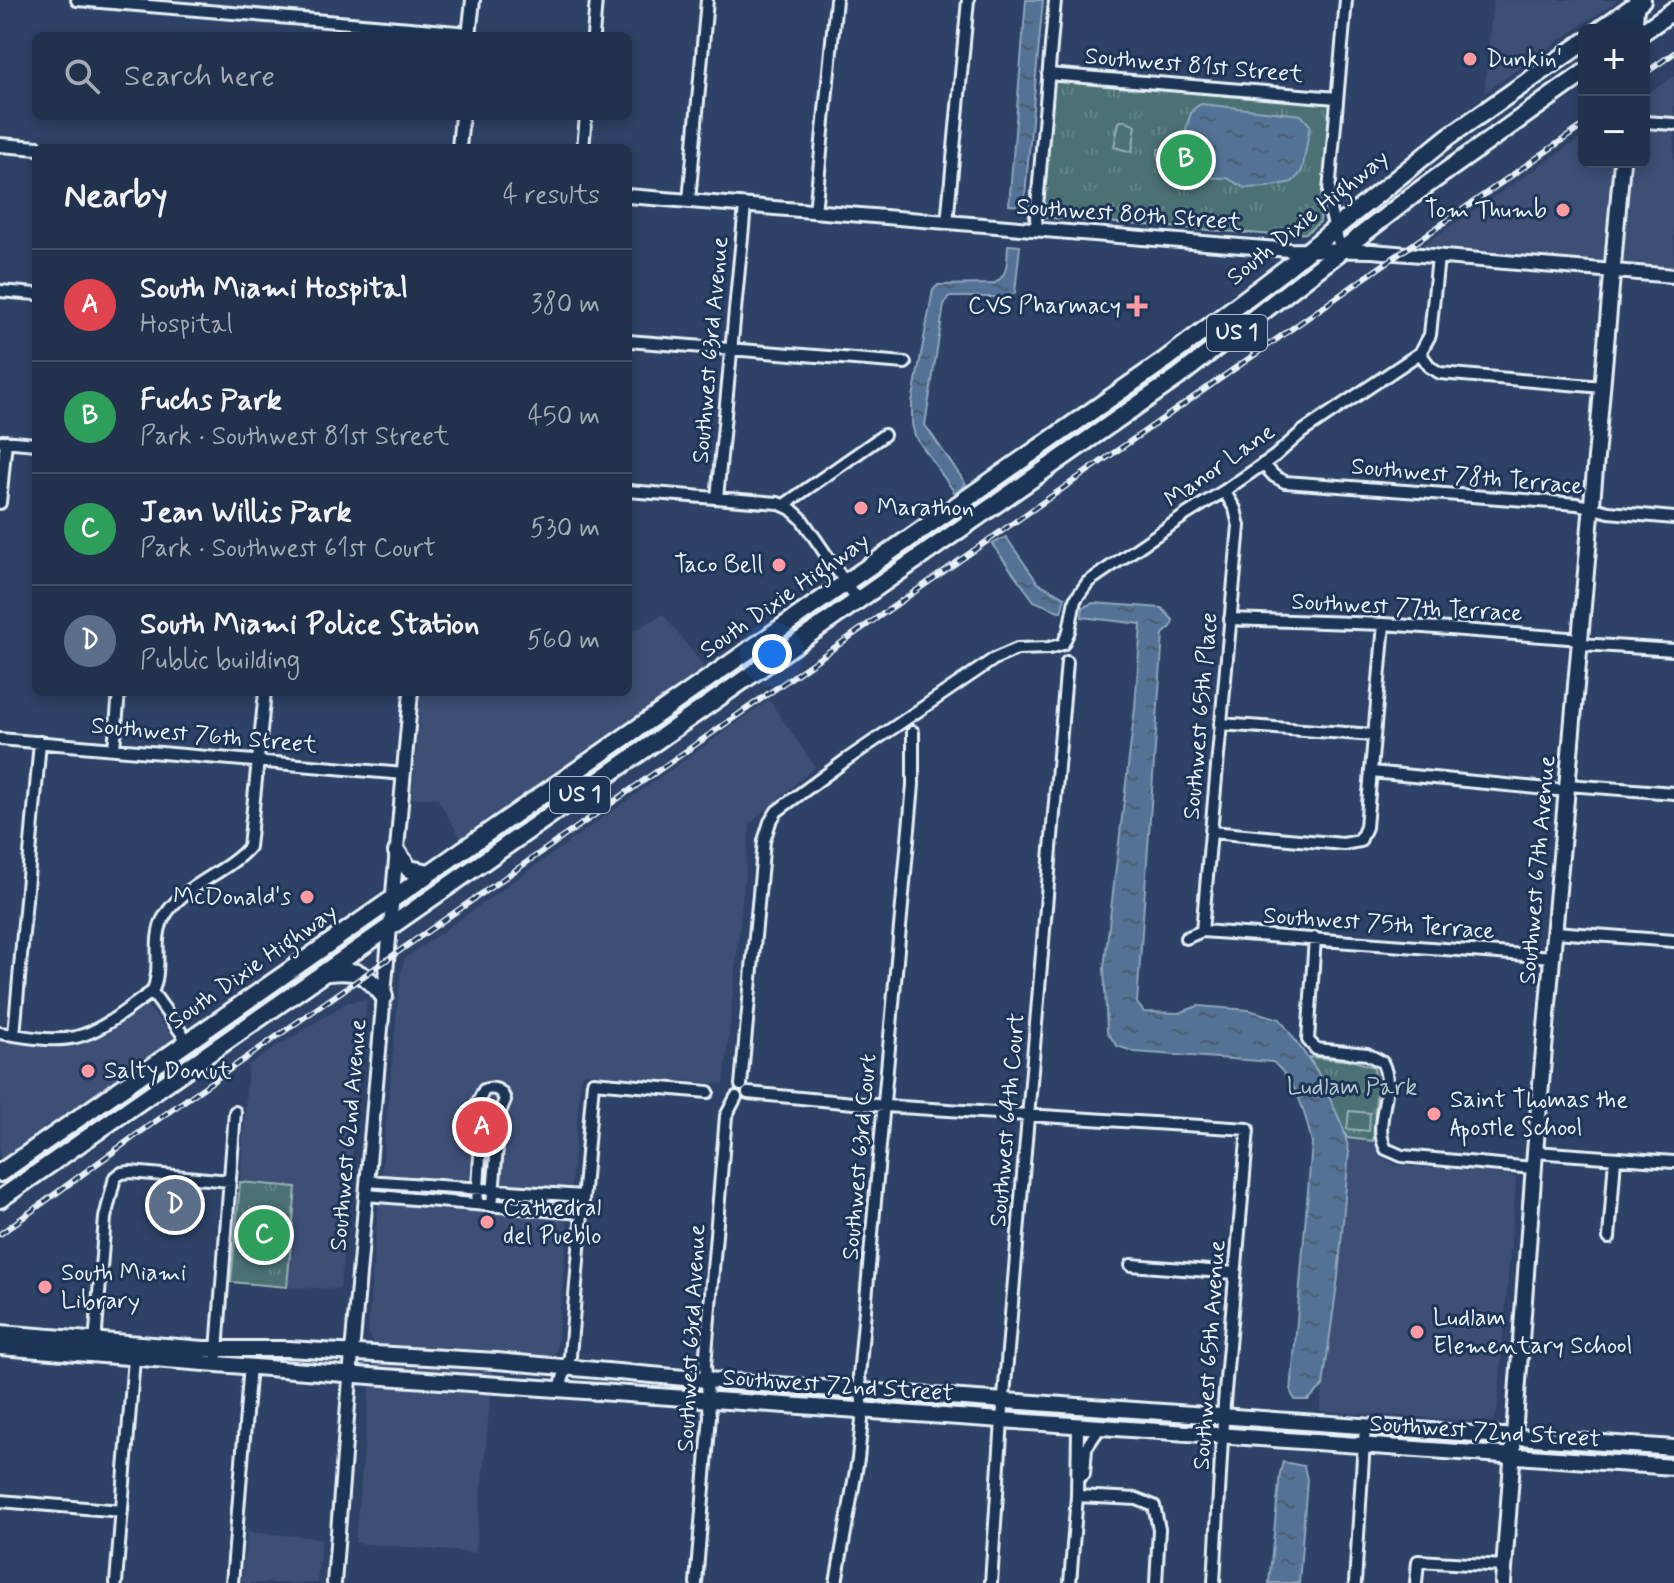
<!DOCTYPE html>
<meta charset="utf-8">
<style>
body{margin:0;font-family:Mynerve,sans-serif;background:#2a3a53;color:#f1f3f6}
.controls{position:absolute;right:24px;top:24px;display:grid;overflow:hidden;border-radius:12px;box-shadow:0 4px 12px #0003}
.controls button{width:72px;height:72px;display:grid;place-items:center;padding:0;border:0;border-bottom:2px solid #3f4d64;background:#22324c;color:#f1f3f6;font:40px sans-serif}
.you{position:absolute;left:772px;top:654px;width:28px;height:28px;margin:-20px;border:6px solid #fff;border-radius:50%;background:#1a73e8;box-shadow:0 0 0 12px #1a73e833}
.badge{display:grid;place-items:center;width:52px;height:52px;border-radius:50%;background:#d6ab8b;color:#fff;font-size:26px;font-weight:700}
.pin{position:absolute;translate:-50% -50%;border:4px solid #fff;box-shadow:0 2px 8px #0006}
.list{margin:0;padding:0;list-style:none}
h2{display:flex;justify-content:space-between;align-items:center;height:104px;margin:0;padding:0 32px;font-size:34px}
h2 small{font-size:26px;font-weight:400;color:#a2aab5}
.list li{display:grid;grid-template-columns:52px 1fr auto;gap:24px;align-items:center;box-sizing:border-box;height:112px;padding:0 32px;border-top:2px solid #3f4d64}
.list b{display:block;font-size:30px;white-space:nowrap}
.list p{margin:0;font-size:26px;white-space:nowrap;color:#a2aab5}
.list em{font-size:26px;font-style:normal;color:#a2aab5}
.icon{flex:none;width:44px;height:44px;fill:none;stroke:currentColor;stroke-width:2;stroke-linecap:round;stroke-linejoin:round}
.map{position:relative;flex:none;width:1674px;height:1583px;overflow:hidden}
.search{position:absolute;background:#22324c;box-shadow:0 4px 12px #0003;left:32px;top:32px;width:600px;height:88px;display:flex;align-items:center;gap:20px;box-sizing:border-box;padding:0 28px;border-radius:12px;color:#a2aab5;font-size:30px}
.panel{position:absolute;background:#22324c;box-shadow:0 4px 12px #0003;left:32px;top:144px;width:600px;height:552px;border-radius:12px}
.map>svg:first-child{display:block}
</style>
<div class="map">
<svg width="1674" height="1583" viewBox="0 0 1674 1583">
<defs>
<pattern id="park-tufts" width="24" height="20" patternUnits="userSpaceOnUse" patternTransform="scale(2)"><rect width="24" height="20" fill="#4c7174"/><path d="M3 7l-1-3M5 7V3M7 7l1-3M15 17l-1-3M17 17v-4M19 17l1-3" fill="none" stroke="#668689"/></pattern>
<pattern id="water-ripples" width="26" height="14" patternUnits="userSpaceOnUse" patternTransform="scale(2)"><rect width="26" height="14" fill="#527295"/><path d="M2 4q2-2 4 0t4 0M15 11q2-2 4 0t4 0" fill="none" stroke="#4c5d70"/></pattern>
</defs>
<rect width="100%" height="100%" fill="#2d4266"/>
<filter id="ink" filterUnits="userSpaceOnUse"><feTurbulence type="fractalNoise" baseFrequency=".0125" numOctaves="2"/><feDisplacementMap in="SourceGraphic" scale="16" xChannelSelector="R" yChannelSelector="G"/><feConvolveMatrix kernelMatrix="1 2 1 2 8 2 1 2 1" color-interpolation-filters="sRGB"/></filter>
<g filter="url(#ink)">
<path fill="#3c4f74" d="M1493 0H1618L1484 93Z
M1674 76V268L1418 248 1584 136V162H1644V96Z
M663 614 707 671 461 838 437 798H412L421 692H628V634Z
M769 700 815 767 750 824 724 1084 587 1073 581 1075 557 1346 555 1353 549 1357 495 1353 475 1553 355 1543 374 1344 368 1332 372 1274 400 979 404 959Z
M367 999 340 1289 287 1287 296 1187 240 1182 248 1065 348 1002Z
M144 1002 177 1041 0 1166V1039L66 1043Z
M1347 1138 1373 1141 1382 1157 1396 1165 1509 1173 1516 1179 1497 1413 1492 1422 1320 1411 1338 1277 1349 1152Z
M247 1532 321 1538 317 1583H241Z"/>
<path fill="url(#park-tufts)" stroke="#9ab1b6" stroke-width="2" d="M1054 80 1332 103 1320 222 1306 233 1275 235 1040 217Z
M1308 1057 1354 1061 1374 1067 1377 1084 1373 1141 1347 1138 1317 1071Z
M240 1182 296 1187 287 1287 231 1282Z"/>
<path fill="#4c7174" stroke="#9ab1b6" stroke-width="2" d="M1124 120 1136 125 1132 152 1114 147 1119 122Z
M1349 1111 1370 1113 1369 1131 1347 1129Z"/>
<path fill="url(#water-ripples)" stroke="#8ea5bd" stroke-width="2" d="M1026 0H1043L1024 206 1009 205Z
M1201 104 1301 115 1310 125 1303 166 1301 173 1292 182 1267 187 1245 188 1227 178 1199 177 1201 167 1198 161 1163 164 1158 160V149C1163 148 1168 149 1172 147 1193 138 1182 112 1201 104Z
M1008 245 1020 246 1015 293 1008 297H948L944 305 925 425 966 484 955 493 915 436 912 424V403L933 290 938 285 993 284C1009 276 1007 261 1008 245Z
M1006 537 1038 583 1065 597 1061 612 1034 601 992 544Z
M1093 603 1162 608 1173 620 1171 627 1163 634 1137 1003 1144 1012 1179 1013 1198 1006 1249 1010 1280 1019 1317 1071 1343 1127 1349 1152 1338 1277 1323 1386 1308 1400H1295L1291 1392 1312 1143C1305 1112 1298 1084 1273 1062L1135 1052 1117 1046 1107 1032 1104 968 1135 708 1141 624 1082 617 1083 607Z
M1283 1462 1304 1466 1307 1480 1299 1583H1269L1280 1473Z"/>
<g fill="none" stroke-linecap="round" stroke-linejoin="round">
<defs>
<path id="minor" d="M77 0 469 33
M593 36 596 0
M1048 74 1337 98
M1644 122 1674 124
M583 148 586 116
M689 201 707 0
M815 212 836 0
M947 223 968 0
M1037 230 1036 217 1055 0
M1341 251 1328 203 1346 0
M0 291 36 294
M628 341 905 363
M1420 353 1430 367 1440 373 1603 387
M2 441 36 444
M1263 464 1274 476 1285 482 1577 504 1609 512 1674 518
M628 491 778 503 791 509 801 518 858 601
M717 498 745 206
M0 503 6 441
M784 505 884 435
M1230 619 1384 624 1582 639
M1581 644 1674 650
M1220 724 1374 735
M0 739 404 774
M114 748 119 692
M1371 772 1568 791
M1568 785 1674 793
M1211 832 1343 844 1360 841 1366 827 1384 624
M1202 931 1239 526 1235 509 1224 491
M1555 932 1674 941
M1186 938 1202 931 1553 957
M1315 938 1308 1040 1316 1049 1367 1054 1382 1062C1397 1090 1371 1122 1386 1149L1402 1156 1533 1168
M0 1033C24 1036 52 1043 76 1037 103 1031 129 1007 152 992
M14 1035 40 742
M188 1042 152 992C163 970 152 942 163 919 181 885 225 875 249 847L265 692
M741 1085 764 841 770 822 777 811 846 760 994 659 1017 649 1049 648 1063 644 1069 631 1075 600 1088 582 1187 514 1224 491 1275 456 1302 432 1420 353 1430 335 1438 257
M748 1093 885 1106 1248 1129 1224 1403 1214 1583
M1535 1152 1674 1162
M367 1181 583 1196
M366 1195 581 1213
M477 1204 481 1140 478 1102 484 1090C494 1086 502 1090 505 1100L500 1112 492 1206
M1609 1238 1615 1158
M1131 1265 1235 1273
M95 1344 105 1218 115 1177 122 1173 130 1172 230 1181
M216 1364 235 1112
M560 1388 570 1356 593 1082 708 1092
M1078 1478 1084 1474 1086 1448 1100 1427
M1077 1496 1078 1426
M0 1501 122 1511
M116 1583 134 1358
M232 1583 250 1365
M696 1583 710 1416 705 1365 726 1116 736 1097
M836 1583 858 1459 863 1410 859 1376 913 785V732
M991 1583 1002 1420 1067 662
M1070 1583 1077 1496 1137 1499 1154 1506 1159 1529 1156 1583
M1355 1583 1365 1426
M1416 1583 1418 1561 1504 1566"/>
<path id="tertiary" d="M469 36 473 0
M0 145 38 148
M459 148 462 116
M628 196 1290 250 1372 251 1674 276
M334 1583 352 1353 411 692"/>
<path id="secondary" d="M1634 30 1637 0
M0 1333 204 1349H288L497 1361 707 1380 1674 1448
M0 1347 370 1376 1674 1467
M1503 1583 1535 1152 1622 162"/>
<path id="trunk" d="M1600 30 1642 0
M1644 31 1674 10
M397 852 409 869 430 873
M328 972C358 969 365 973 384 996
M0 1173 1165 360 1284 270 1448 137 1584 42
M0 1199 1178 377 1417 192 1584 73"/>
</defs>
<use href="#minor" stroke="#e8f1f8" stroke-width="16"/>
<use href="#tertiary" stroke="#e8f1f8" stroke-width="18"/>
<use href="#secondary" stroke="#e8f1f8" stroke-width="20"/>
<use href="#trunk" stroke="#e8f1f8" stroke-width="22"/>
<use href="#minor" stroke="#1d3557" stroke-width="10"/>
<use href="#tertiary" stroke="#1d3557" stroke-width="12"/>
<use href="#secondary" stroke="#1d3557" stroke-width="14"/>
<use href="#trunk" stroke="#1d3557" stroke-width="16"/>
<defs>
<path id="rail" d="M1644 74 1674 53
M0 1234 157 1120 1584 125"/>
</defs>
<use href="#rail" stroke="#e8f1f8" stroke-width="6"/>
<use href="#rail" stroke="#1d3557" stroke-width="3" stroke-dasharray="9" stroke-linecap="butt"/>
</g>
</g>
<g fill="#ff9aa2" stroke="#1d3557" stroke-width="3">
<circle cx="1470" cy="59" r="8"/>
<circle cx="1563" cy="210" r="8"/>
<path d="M1133 294h8v8h8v8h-8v8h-8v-8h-8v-8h8z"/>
<circle cx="861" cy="508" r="8"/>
<circle cx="779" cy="565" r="8"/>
<circle cx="307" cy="897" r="8"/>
<circle cx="88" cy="1071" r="8"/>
<circle cx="1434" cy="1114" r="8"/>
<circle cx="487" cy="1222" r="8"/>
<circle cx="45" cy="1287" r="8"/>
<circle cx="1417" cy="1332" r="8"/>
</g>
<g text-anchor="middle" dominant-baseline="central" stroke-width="6" stroke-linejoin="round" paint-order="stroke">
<g fill="#1d3557" stroke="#abb9c8" stroke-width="2">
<rect x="1207" y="315" width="60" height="36" rx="6"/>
<rect x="550" y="777" width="60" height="36" rx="6"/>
</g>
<g font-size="22" font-weight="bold" fill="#e8f1f8">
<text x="1237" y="333">US 1</text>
<text x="580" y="795">US 1</text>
</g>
<g font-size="24" fill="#e8f1f8" stroke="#1d3557" text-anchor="start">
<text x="1486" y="59">Dunkin'</text>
<text x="1547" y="210" text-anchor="end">Tom Thumb</text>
<text x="1121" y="306" text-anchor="end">CVS Pharmacy</text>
<text x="877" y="508">Marathon</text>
<text x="763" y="565" text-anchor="end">Taco Bell</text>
<text x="291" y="897" text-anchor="end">McDonald's</text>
<text x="104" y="1071">Salty Donut</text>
<text x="1450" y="1100">Saint Thomas the<tspan x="1450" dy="28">Apostle School</tspan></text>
<text x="503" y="1208">Cathedral<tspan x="503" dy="28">del Pueblo</tspan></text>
<text x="61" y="1273">South Miami<tspan x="61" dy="28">Library</tspan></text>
<text x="1433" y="1318">Ludlam<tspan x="1433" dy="28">Elementary School</tspan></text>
</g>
<g font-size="24" fill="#e8f1f8" stroke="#1d3557">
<text transform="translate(1194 66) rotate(5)">Southwest 81st Street</text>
<text transform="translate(1129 215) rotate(4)">Southwest 80th Street</text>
<text transform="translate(1308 218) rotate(-39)">South Dixie Highway</text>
<text transform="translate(711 350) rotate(-85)">Southwest 63rd Avenue</text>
<text transform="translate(1220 466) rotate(-35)">Manor Lane</text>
<text transform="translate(1467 477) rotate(5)">Southwest 78th Terrace</text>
<text transform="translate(785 596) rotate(-35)">South Dixie Highway</text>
<text transform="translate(1407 608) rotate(3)">Southwest 77th Terrace</text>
<text transform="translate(1201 716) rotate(-85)">Southwest 65th Place</text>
<text transform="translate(204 736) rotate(5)">Southwest 76th Street</text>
<text transform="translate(1538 870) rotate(-85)">Southwest 67th Avenue</text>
<text transform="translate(1379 924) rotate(4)">Southwest 75th Terrace</text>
<text transform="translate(253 967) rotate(-35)">South Dixie Highway</text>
<text transform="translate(1008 1120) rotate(-85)">Southwest 64th Court</text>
<text transform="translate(349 1135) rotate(-85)">Southwest 62nd Avenue</text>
<text transform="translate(860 1157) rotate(-85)">Southwest 63rd Court</text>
<text transform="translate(692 1338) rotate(-87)">Southwest 63rd Avenue</text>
<text transform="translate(1210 1355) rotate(-86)">Southwest 65th Avenue</text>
<text transform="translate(838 1386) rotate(4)">Southwest 72nd Street</text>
<text transform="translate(1485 1432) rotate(4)">Southwest 72nd Street</text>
</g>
<g font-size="24" fill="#b1c4ca" stroke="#1d3557">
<text x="1352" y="1087">Ludlam Park</text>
</g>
</g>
</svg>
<div class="controls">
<button>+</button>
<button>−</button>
</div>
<div class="you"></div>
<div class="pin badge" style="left:482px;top:1127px;background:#e0444e">A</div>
<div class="pin badge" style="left:1186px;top:160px;background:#2e9e5b">B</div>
<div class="pin badge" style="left:264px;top:1235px;background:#2e9e5b">C</div>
<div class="pin badge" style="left:175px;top:1205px;background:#5c6f8a">D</div>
<div class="search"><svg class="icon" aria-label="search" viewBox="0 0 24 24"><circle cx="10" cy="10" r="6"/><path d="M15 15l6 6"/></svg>Search here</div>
<section class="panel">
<h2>Nearby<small>4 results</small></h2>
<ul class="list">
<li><span class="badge" style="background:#e0444e">A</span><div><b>South Miami Hospital</b><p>Hospital</p></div><em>380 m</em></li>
<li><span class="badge" style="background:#2e9e5b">B</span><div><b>Fuchs Park</b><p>Park · Southwest 81st Street</p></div><em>450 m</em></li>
<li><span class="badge" style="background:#2e9e5b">C</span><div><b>Jean Willis Park</b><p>Park · Southwest 61st Court</p></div><em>530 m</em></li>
<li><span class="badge" style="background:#5c6f8a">D</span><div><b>South Miami Police Station</b><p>Public building</p></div><em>560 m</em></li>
</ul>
</section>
</div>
